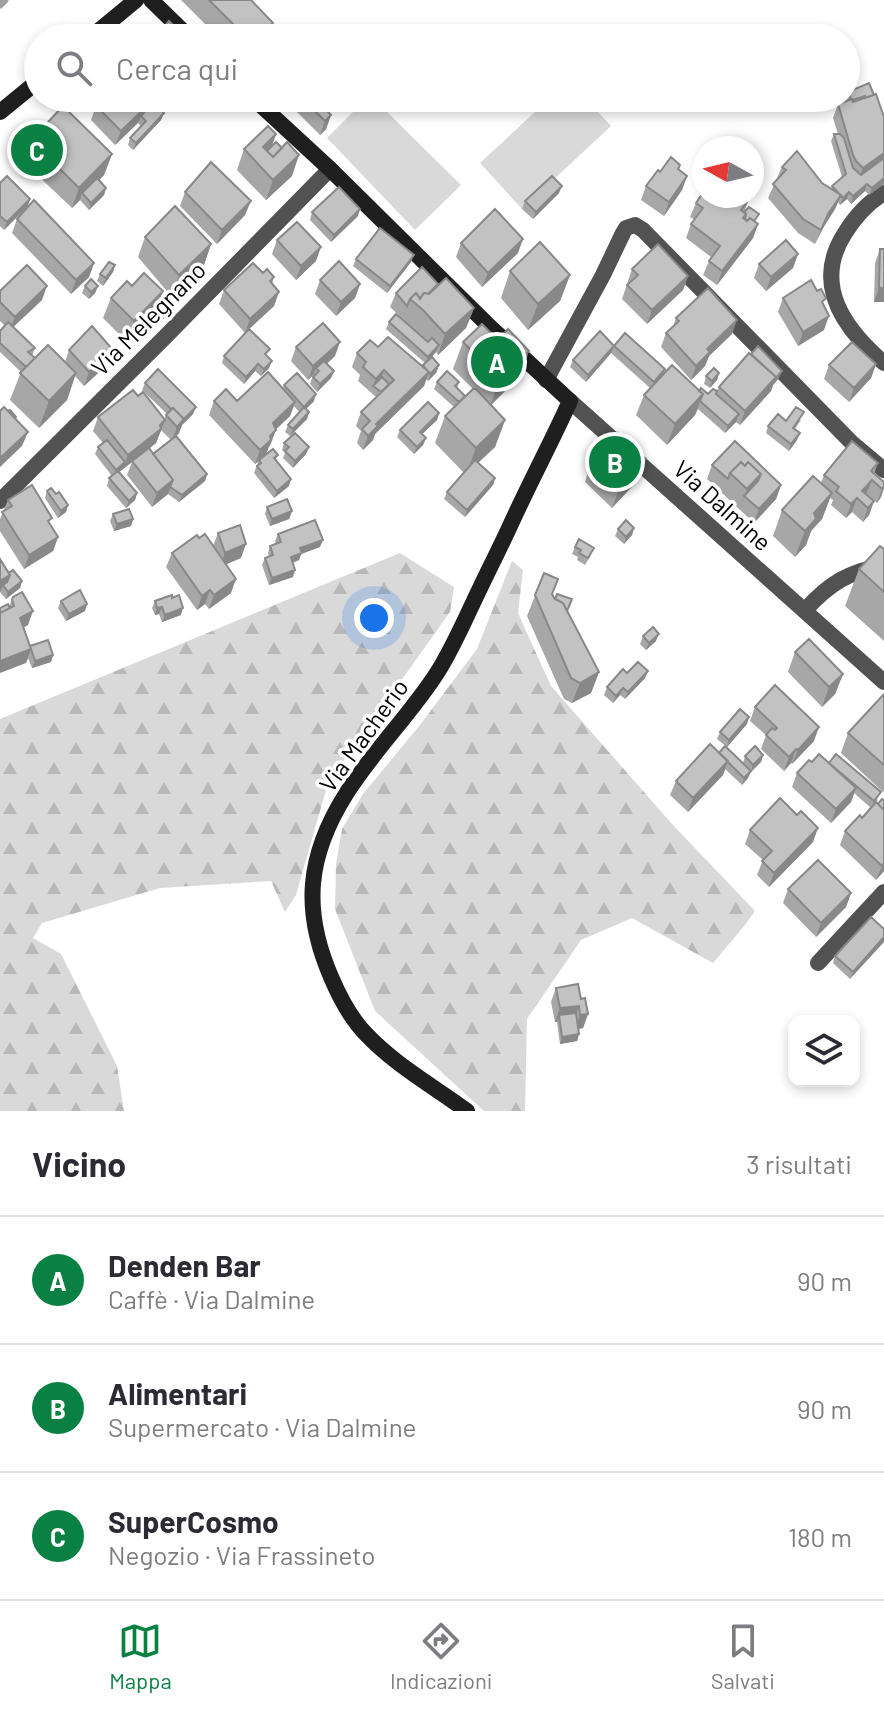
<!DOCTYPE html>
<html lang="it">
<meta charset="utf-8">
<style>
body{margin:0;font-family:Barlow,sans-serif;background:#f2f2f3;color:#2b2b33}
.controls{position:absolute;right:24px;bottom:24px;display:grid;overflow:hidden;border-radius:16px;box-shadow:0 4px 12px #0003}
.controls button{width:72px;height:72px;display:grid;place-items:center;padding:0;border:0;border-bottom:2px solid #e1e1e2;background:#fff;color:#2b2b33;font:40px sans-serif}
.compass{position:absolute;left:692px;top:136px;width:72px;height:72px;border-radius:50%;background:#fff;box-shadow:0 4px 12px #0003;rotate:278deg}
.you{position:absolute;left:374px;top:618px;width:28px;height:28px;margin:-20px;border:6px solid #fff;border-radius:50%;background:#1a73e8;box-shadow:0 0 0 12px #1a73e833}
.badge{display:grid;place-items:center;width:52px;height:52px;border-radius:50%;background:#0b8043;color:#fff;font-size:26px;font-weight:700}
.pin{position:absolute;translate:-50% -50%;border:4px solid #fff;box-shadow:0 2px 8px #0006}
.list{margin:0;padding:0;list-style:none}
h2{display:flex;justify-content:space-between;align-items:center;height:104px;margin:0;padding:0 32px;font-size:34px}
h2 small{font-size:26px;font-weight:400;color:#7c7c81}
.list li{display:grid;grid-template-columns:52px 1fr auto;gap:24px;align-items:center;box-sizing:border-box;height:128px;padding:0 32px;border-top:2px solid #e1e1e2}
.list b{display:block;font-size:30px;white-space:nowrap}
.list p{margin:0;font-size:26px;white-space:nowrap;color:#7c7c81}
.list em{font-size:26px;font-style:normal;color:#7c7c81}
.icon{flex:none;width:44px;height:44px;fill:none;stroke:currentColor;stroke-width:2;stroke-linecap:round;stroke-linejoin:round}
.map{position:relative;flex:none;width:884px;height:1111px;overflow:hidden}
.search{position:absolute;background:#fff;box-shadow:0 4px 12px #0003;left:24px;right:24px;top:24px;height:88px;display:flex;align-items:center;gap:20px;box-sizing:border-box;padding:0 28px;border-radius:44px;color:#7c7c81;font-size:30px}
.sheet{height:488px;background:#fff}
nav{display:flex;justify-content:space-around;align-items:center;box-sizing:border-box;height:112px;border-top:2px solid #e1e1e2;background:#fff;font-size:22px;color:#7c7c81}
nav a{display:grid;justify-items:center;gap:4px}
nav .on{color:#0b8043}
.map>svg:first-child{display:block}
</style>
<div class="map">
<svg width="884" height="1111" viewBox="0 0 884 1111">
<defs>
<pattern id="forest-firs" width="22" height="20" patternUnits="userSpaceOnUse" patternTransform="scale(2)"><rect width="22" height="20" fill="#d9d9d9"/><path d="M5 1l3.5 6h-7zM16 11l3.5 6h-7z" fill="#b8b8b8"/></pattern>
</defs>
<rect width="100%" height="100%" fill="#fff"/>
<path fill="url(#forest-firs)" d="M400 553 454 587 450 612 328 783 296 895 285 912 271 881 160 888 42 923 33 938 61 954 117 1066 124 1111H0V719Z
M512 561 523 570 518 613 551 686 672 824 755 911 745 925 713 963 632 918 581 940 527 1019 525 1111H484L375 1011 335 909 336 864 342 829 363 794 420 725 477 649Z"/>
<path fill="#d9d9d9" d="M367 98H373L461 185 415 230 327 138Z
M550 98H585L611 126 522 209 480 163Z"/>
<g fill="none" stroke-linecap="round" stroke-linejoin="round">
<path stroke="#a0a0a0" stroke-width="7" d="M0 5 5 0"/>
<path stroke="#525252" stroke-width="16" d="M884 193C867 203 855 217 845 233 812 284 844 329 884 363
M546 380 603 275 623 233 626 228 635 225 643 230 853 444 884 470
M570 401 884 682
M0 501 164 338 330 169
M805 610C830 583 848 572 884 565
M818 963 884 892"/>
<path stroke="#1f1f1f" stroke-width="16" d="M151 0 190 38
M90 38 136 0
M253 98 330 169 487 324 570 401C551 443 529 484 510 526 498 552 485 577 473 603 462 626 451 651 437 673 410 715 373 751 346 794 307 856 302 910 331 977 340 998 350 1018 366 1034 394 1064 433 1086 467 1111
M0 112 38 81"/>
</g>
<path fill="#a7a7a7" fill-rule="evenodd" d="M181 0H251L273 23 268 38H219Z
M162 29 186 38H162L160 36Z
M869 83 884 184 869 195 865 191 851 204 847 199 840 205 838 202 835 209 823 228 815 244 798 233 768 198 782 167 822 183 831 189 832 186 842 177 831 141 834 134H838L833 118 838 104 846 101 845 99 848 92Z
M104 98H164L156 105 164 113 161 120 133 150 128 145 130 138 141 126 138 123 115 145 91 120 96 106Z
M289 98H315L331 115 326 129 320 135 287 102Z
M276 134 271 147 292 176 266 200 237 170 244 149Z
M34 137 112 154 104 175 99 180 106 188 104 195 89 210 80 200 72 208 32 170 34 165 26 157Z
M680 165 679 170 687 176 682 190 664 216 641 200 646 186Z
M0 183 28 206 4 230 0 226Z
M704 183V196L749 199 744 212 758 224 753 238 717 285 703 275 709 261 711 257 686 238 691 224 695 220 690 217 696 203 702 194 700 192Z
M185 192 245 215 217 244 180 206Z
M559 193 533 219 522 209 525 201Z
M312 212 358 216 331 242 310 220Z
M17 219 94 263 89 277 71 294 12 233Z
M145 237 211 244 204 265 171 296 138 257Z
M277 240 316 261 296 280 272 254Z
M461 243 518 253 482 287 456 257Z
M880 249 884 302H874L875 263Z
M798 254 793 268 766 291 754 278 759 264Z
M356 259 411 262 387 293 353 266Z
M115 265 113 272 103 286 97 281 100 274Z
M632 269 688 276 683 290 647 324 622 299Z
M510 271 570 275 560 301 528 330 501 298Z
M263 273 274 277 272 284 274 306 249 329 267 356 269 368 261 376 255 371 244 384 222 363 224 356 245 333 219 304 224 290Z
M320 280 360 284 355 298 336 316 315 294Z
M85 286H98L95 293 89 299 82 293Z
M132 286 159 303 173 305 170 313 160 322 153 315 127 342 103 318 111 298Z
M437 286 474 308 466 328 438 355 436 352 432 357 439 365 436 373 428 381 426 379 424 386 375 434 373 440 363 450 357 443 361 431 356 426 361 412 376 397 358 381 360 375 352 367 357 353 378 347 422 366 425 363 386 329 389 322 420 335 390 307 396 293Z
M0 291 42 300 13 327 35 348 32 356 35 358 65 362 69 350 108 364 84 386 75 376 67 400 39 428 10 400 21 372 0 352V331L5 326 0 321Z
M817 291 823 304 824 330 798 346 778 312 783 298Z
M676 318 732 334 709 356 705 366 691 380 661 347 666 333 673 327Z
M498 340 529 351 519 377 491 405 505 420 495 447 478 463 495 478 493 485 465 517 444 499 447 492 464 473 435 443 445 416 454 407 434 389 437 382H459L457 389 465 396 473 389 453 369 463 342Z
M614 346 664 374 708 394 717 391 719 387 779 378 773 385 771 391 740 425 736 422 725 433 698 409 695 415 667 445 636 415 644 395 650 388 611 353 586 382 570 367 573 360Z
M296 347 335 356 327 364 334 371 331 378 317 392 310 384 313 375 308 380 291 361Z
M876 364 871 378 849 402 824 379 829 365Z
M719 373 717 380 710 388 704 384 706 376Z
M145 383 193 414 182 425 179 433 176 436 207 474 205 481 179 502 168 494 152 507 127 475 132 462 119 472 137 493 135 500 126 508 107 486 109 478 112 476 95 454 98 447 103 443 93 431 98 417 138 396 164 419 167 414 142 390ZM161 430 171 440 153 454 149 449 156 443Z
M284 385 314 401 306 409 309 412 307 419 290 436 285 432 288 425 299 412 294 406 290 416 276 429 271 444 269 446 266 454 278 455 276 459 289 486 274 498 254 473 258 462 255 464 209 415 214 401H237L283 388Z
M439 413 437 420 422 434 426 438 423 445 414 454 397 437 400 430Z
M801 420 795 429 797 440 789 451 766 433 768 426 786 421Z
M284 443 309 447 306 454 293 468 283 458 285 453 282 450Z
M592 461 638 480 612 508 585 482Z
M878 463 874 474 884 482V489L881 497 877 503 866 494 874 501 869 515 863 522 852 512 846 518 831 505 833 500 830 498 822 519 811 531 806 545 795 557 773 536 782 510 821 483 824 475Z
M712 465 781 485 776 499 754 523 707 479Z
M47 491 68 505 66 512 58 518 45 498Z
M8 500 50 524 58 537 53 551 24 569 0 531V519Z
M267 507 292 511 289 519 270 526 265 514Z
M113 514 133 519 131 526 114 531 110 521Z
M634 528 632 535 624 544 615 536 618 529Z
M218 533 241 558 226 564 231 593 209 609 205 604 197 610 166 567 172 553 199 538 213 546Z
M278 534 320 547 301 554 299 560 293 563V577L269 585 262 565 265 558 269 556 268 553 270 546 276 544 275 541Z
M575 547 591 555 585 565 577 560 578 557 572 554Z
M884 549V641L845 606 859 569Z
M0 559 9 573 22 581 20 588 6 599 0 592Z
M544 573 558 579 552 594 554 598 567 611 599 672 591 693 572 703 564 699 527 616Z
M13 597 28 625 24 627 30 646 53 655 51 662 32 668 28 658 26 663 9 607Z
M61 601 85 611 66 621 58 608Z
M155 601 181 615 162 622 159 614 155 615 152 608Z
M643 636 656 641 646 650 640 644Z
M795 652 843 674 835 694 822 707 788 672Z
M627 673 645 678 625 699 620 695 613 703 604 695 607 687Z
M884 694V791L883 792 841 753 848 733Z
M755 707 814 741 792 764 791 763 784 771 761 749 766 735 750 721Z
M747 724 727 747 717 739 720 732Z
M719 753 743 763 745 756 763 755 761 762 750 772 748 778 742 785 725 769 723 775 688 812 670 795 676 781Z
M812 762 829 763 878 800 873 805 884 871 876 880 840 845 845 831 862 818 871 808 854 793 851 802 831 823 792 787 797 773Z
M750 830 813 842 769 887 757 875 763 860 745 844Z
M788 889 851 893 846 907 816 937 783 903Z
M884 929 850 979 833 963 835 956Z
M556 988 581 999 588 1014 583 1028 579 1029V1034L577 1041 560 1044 557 1022H555L551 1002Z"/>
<path fill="#888" d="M273 23 268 38H258Z
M155 98H164L143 118 141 116 138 123 115 145 121 131Z
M164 113 161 120 133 150 136 143Z
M331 115 326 129 320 135 325 121Z
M276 134 269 155 263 147Z
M884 153V163L858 182 863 168Z
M112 154 104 175 84 195 82 193 80 200 72 208 79 188Z
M299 155 292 176 266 200 273 180Z
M687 176 682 190 664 216 669 202Z
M884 178V184L869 195 872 188Z
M867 184 865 191 851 204 853 196Z
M562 186 559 193 533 219 536 212Z
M106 188 104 195 89 210 91 203Z
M849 192 847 199 840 205 843 198Z
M841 195 835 209 823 228 815 244 828 214Z
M30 199 28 206 4 230 7 222Z
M251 201 245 215 217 244 222 230Z
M360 209 358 216 331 242 334 235Z
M758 224 753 238 717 285 722 271Z
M523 239 518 253 482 287 488 273Z
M211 244 204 265 171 296 179 275Z
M321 247 316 261 296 280 301 266Z
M798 254 793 268 766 291 771 277Z
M414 255 411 262 387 293 390 286Z
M94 263 89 277 71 294 76 280Z
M115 265 113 272 103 286 106 278Z
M570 275 560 301 528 330 538 304Z
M688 276 683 290 647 324 652 310Z
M360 284 355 298 336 316 341 302Z
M47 286 42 300 9 331 15 317Z
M98 286 95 293 89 299 91 292Z
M879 288H884V302H874Z
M163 291 157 309 155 308 153 315 127 342 134 321Z
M279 292 274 306 245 333 250 319Z
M173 305 170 313 160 322 162 315Z
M474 308 466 328 438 355 445 334Z
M829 316 824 330 798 346 803 332Z
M737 320 732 334 709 356 705 366 691 380 696 366 707 349Z
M340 342 335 356 318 371 316 368 313 375 308 380 313 366Z
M439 345 436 352 425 364 428 357Z
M614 346 611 353 586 382 588 375Z
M113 350 108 364 84 386 89 372Z
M529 351 519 377 490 406 500 379Z
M272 361 269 368 261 376 264 369Z
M258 364 255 371 244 384 246 377Z
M876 364 871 378 849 402 854 388Z
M439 365 436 373 428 381 430 374Z
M384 370 379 384 373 386 376 379Z
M334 371 331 378 317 392 320 384Z
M782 371 779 378 773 385 771 391 740 425 745 411Z
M429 372 424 386 375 434 373 440 363 450 368 436 376 424Z
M76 373 67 400 39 428 49 401Z
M719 373 717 380 710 388 712 381Z
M316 394 314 401 301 414 304 407Z
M703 394 695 415 667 445 675 424Z
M295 402 290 416 268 437 273 423Z
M196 407 193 414 182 425 179 433 172 441 177 427Z
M309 412 307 419 290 436 293 429Z
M439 413 437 420 417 439 420 432Z
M739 414 736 422 725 433 728 426Z
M165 420 156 443 113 477 116 470 125 462 128 455Z
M505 420 495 447 466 474 476 448Z
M276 430 266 454 255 464 260 450 270 436Z
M28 432 22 446 0 467V458Z
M800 433 797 440 789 451 791 444Z
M426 438 423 445 414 454 417 447Z
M309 447 306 454 293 468 295 461Z
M646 459 638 480 612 508 620 487Z
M207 474 205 481 179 502 182 495Z
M761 474 753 495 744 496 739 510 747 489Z
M495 478 493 485 465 517 467 510Z
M291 479 289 486 274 498 277 491Z
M173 480 168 494 152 507 157 493Z
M872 480 866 494 862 491Z
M781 485 776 499 754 523 759 509Z
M884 486 881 497 877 503 882 489Z
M137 493 135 500 126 508 129 501Z
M832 493 822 519 811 531 806 545 795 557 805 531 814 513Z
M857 498 852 512 846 518 851 504Z
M874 501 869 515 863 522 868 508Z
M68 505 66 512 58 518 61 511Z
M292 511 289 519 270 526 272 519Z
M133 519 131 526 114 531 117 524Z
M634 528 632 535 624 544 626 537Z
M58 537 53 551 24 569 29 555Z
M323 540 320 547 301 554 299 560 288 564 291 557 300 548Z
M246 544 241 558 220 567 225 553Z
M295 570 293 577 269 585 272 578Z
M10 575 5 588 3 585 0 592V581Z
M236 579 231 593 209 609 214 595Z
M22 581 20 588 6 599 8 592Z
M210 590 205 604 197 610 202 596Z
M87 604 85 611 66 621 69 614Z
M162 607 159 614 155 615 157 608Z
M183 608 181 615 162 622 165 615Z
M33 611 28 625 15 632 20 618Z
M659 634 656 641 646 650 649 643Z
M31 649 26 663 0 673V661Z
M53 655 51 662 32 668 35 661Z
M648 671 645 678 625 699 628 692Z
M599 672 591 693 572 703 580 683Z
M843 674 835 694 822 707 829 687Z
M623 688 620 695 613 703 616 696Z
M749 717 747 724 727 747 729 740Z
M819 727 814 741 792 764 798 750Z
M796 749 791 763 784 771 789 757Z
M763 755 761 762 751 772 753 765Z
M728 761 723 775 688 812 693 798Z
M751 771 748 778 742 785 744 778Z
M856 788 851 802 831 823 836 809Z
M818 828 813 842 769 887 774 873Z
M884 863V871L876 880 882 866Z
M851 893 846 907 816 937 821 923Z
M884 937V942L850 979 853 972Z
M579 1006 574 1020 559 1015 557 1022H555L560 1008Z
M588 1014 583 1028 575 1029 580 1015Z
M579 1034 577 1041 560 1044 562 1037Z"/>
<path fill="#c2c2c2" stroke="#888" stroke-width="2" d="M209 0H251L273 23 258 38H256L252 34 247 38Z
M169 21 186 38H172L162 29Z
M328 27 340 38H318Z
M869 83 874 95 865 98V96L853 100 851 99 848 92Z
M876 94 884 117V153L863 168 856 161 853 155 838 104 852 99 853 102Z
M104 98H155L121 131 96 106Z
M302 98H315L331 115 325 121Z
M153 102 164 113 136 143 130 138 146 121 141 116Z
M63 106 112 154 79 188 40 149 43 146 34 137Z
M268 126 276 134 263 147 273 157 287 142 299 155 273 180 244 149Z
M834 134H840L844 138 853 168 861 175 884 158V178L872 188 867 184 853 196 849 192 843 198 832 186 846 174Z
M276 142 282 148 273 157 267 151Z
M797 151 822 183 841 195 828 214 821 230 803 219 773 184 786 170 782 167Z
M671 157 680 165 678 169 687 176 669 202 646 186 658 170 660 172Z
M211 162 251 201 222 230 185 192Z
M7 176 30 199 7 222 0 216V183Z
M552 176 562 186 536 212 525 201Z
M97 178 106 188 91 203 82 193Z
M339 187 360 209 334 235 312 212Z
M704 191V196H744L749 199 741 210 746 214 743 218 747 221 750 218 758 224 722 271 709 261 720 246 691 224 703 208 696 203Z
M34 200 94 263 76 280 17 219Z
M175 206 211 244 179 275 145 237Z
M749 207 759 214 754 221 750 218 747 221 745 219 746 214 744 212Z
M495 209 523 239 488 273 461 243Z
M297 222 321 247 301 266 277 240Z
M380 228 414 255 390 286 356 259Z
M786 240 798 254 771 277 759 264Z
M540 242 570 275 538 304 510 271Z
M658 244 688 276 652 310 627 285 638 275 632 269Z
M880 249H884V288H879Z
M339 261 360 284 341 302 320 280Z
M109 262 115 265 106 278 100 274Z
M253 263 263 273 267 269 274 277 270 281 279 292 250 319 224 290Z
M27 265 47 286 15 317 0 302V291Z
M422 267 438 284 428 294 424 293 420 298 416 293 410 299 407 306 396 293Z
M144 273 163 291 134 321 111 298 127 281 132 286Z
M446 278 474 308 445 334 423 310 410 299 416 293 420 299 424 293 429 294Z
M91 279 98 286 91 292 85 286Z
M811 280 817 291 821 289 826 298 822 302 829 316 803 332 783 298Z
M708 288 737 320 707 349 710 352 696 366 666 333 679 321 676 318Z
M164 297 173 305 162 315 157 309 159 303Z
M396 314 428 342 432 338 439 345 428 357 389 322Z
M8 322 35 348 28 352 35 358 26 367 0 343V331Z
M323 323 340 342 313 366 296 347Z
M482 324 498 340 508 329 529 351 500 379 463 342Z
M92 326 113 350 89 372 69 350Z
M249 329 270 349 265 354 272 361 264 369 258 364 246 377 224 356Z
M600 331 614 346 625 333 665 369 654 382 614 346 588 375 573 360Z
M388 337 429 372 376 424 378 426 368 436 362 429 370 421 361 412 394 380 384 370 376 379 363 367 366 362 357 353 370 340 378 347Z
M852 342 876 364 854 388 829 365Z
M48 345 76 373 49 401 20 373Z
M758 346 782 371 774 380 776 377 751 354Z
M749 353 776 377 745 411 719 387Z
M432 357 439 365 430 374 423 365Z
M324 361 334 371 320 384 313 377 319 371 316 368Z
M672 365 703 394 675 424 644 395Z
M714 368 719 373 712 381 706 376Z
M158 369 196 407 184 419 173 408 171 409 145 383Z
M447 371 459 382 455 386 465 396 459 402 437 382Z
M268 372 295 402 273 423 276 430 270 436 271 440 260 450 214 401 226 389 237 401Z
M297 373 316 394 304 407 309 412 293 429 288 425 304 407 284 385Z
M382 377 389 384 381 392 373 386Z
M701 388 708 394 713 389 717 391 716 394 739 414 728 426 700 401 703 394 699 391Z
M473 389H476L505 420 476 448 445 416Z
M133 390 138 396 143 392 165 420 160 425 161 429 128 455 98 417Z
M428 402 439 413 420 432 426 438 417 447 400 430Z
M4 407 28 432 0 458V411Z
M796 407 804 412 793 428 800 433 791 444 768 426 778 414 786 421Z
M173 408 184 419 177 427 166 415Z
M10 410 16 417 15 418 8 411Z
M295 433 309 447 295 461 285 451 289 447 284 443Z
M618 433 646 459 620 487 592 461Z
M176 436 207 474 182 495 170 487 173 480 153 454Z
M107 440 125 462 116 470 98 447Z
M735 441 781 485 759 509 744 496 758 481 761 474 748 462 745 466 741 462 730 473 728 479 712 465Z
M852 441 878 463 871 471 884 482V486L882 489 872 480 862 491 874 501 868 508 857 498 851 504 836 491 839 487 824 475Z
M149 448 173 480 157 493 132 461Z
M273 449 278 455 274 458 291 479 277 491 257 466 261 463 259 460Z
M475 460 495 478 467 510 447 492Z
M741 462 745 466 748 462 761 474 747 489 730 473Z
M118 471 137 493 129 501 109 478Z
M813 476 832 493 814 513 816 519 805 531 782 510Z
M32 485 52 518 48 521 58 537 29 555 2 512 12 506 8 500Z
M51 488 56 494 59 492 68 505 61 511 47 491Z
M287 499 292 511 272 519 267 507Z
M129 509 133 519 117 524 113 514Z
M315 520 323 540 300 548 302 553 291 557 295 570 272 578 265 558 273 555 270 546 281 542 278 534Z
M626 520 634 528 626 537 618 529Z
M240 525 246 544 225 553 218 533Z
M205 534 236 579 214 595 210 590 202 596 172 553 197 535 199 538Z
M579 539 594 548 588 558 579 553 581 550 575 547Z
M880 546 884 549V592L859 569Z
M0 559 10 575 0 581Z
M13 570 22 581 8 592 3 585 7 582 10 575 9 573Z
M544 573 558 579 552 594 554 598 563 603 599 672 580 683 571 678 535 595Z
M80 590 87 604 69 614 61 601Z
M22 592 33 611 20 618 31 649 0 661V613L14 606 12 600 13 597Z
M557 594 572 599 567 611 563 603 555 599Z
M172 595V598L179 595 183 608 165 615 162 607 157 608 155 601Z
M8 604 10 608 0 613V608Z
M653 627 659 634 649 643 643 636Z
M809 639 843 674 829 687 795 652Z
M48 640 53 655 35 661 30 646Z
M638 662 648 671 628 692 623 688 616 696 607 687 623 669 627 673Z
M775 685 819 727 798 750 796 749 789 757 766 735 772 728 775 730 777 728 755 707Z
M884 694V765L848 733Z
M740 709 749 717 729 740 720 732Z
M710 744 728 761 693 798 676 781Z
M725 746 751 771 744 778 719 753Z
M755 746 763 755 753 765 745 756Z
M819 754 856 788 836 809 797 773 809 760 812 762Z
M836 754 881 792 874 801 829 763Z
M780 798 797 815 801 811 818 828 774 873 762 861 772 851 750 830Z
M882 799 884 800V810L878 804Z
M876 802 884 810V863L882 866 845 831 860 815 862 818Z
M818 860 851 893 821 923 788 889Z
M871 917 884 929V937L853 972 835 956Z
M578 984 581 999 585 998 588 1014 580 1015 579 1006 560 1008 556 988Z
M576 1013 579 1034 562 1037 559 1015Z"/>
<g text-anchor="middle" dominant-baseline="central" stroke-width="7" stroke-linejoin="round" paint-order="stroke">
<g font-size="24" fill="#000" stroke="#fff">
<text transform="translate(148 318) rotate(-45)">Via Melegnano</text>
<text transform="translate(723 505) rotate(42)">Via Dalmine</text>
<text transform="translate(363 735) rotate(-54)">Via Macherio</text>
</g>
</g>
</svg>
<div class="controls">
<button><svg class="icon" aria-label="layers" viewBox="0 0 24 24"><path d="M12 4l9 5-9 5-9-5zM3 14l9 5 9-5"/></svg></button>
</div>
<svg class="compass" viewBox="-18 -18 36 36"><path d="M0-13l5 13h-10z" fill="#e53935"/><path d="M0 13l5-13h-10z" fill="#7c7c81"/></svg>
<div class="you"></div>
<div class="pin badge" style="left:497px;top:362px">A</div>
<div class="pin badge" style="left:615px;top:462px">B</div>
<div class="pin badge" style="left:37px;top:150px">C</div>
<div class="search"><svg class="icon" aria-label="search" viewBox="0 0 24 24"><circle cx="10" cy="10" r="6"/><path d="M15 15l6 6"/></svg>Cerca qui</div>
</div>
<section class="sheet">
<h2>Vicino<small>3 risultati</small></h2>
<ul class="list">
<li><span class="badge">A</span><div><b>Denden Bar</b><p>Caffè · Via Dalmine</p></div><em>90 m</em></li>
<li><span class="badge">B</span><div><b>Alimentari</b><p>Supermercato · Via Dalmine</p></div><em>90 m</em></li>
<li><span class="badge">C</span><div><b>SuperCosmo</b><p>Negozio · Via Frassineto</p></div><em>180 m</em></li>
</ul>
</section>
<nav>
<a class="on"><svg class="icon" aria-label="map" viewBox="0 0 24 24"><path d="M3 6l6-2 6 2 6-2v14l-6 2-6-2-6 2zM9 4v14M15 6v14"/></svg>Mappa</a>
<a><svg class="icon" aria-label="directions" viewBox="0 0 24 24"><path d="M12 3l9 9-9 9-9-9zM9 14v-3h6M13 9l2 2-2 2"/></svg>Indicazioni</a>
<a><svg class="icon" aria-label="saved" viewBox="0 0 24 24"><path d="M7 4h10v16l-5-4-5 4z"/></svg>Salvati</a>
</nav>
